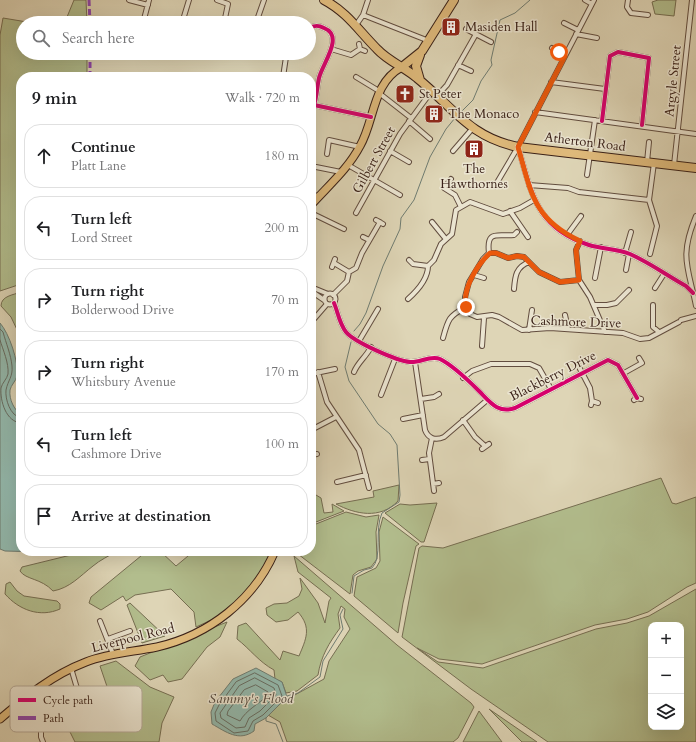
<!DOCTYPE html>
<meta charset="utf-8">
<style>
body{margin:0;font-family:Cardo,serif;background:#f6f6f6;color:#202124}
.controls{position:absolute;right:12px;bottom:12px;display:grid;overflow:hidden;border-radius:8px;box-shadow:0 4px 16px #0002}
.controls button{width:36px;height:36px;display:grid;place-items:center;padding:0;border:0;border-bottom:1px solid #e0e0e0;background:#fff;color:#202124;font:20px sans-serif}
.stop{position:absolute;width:12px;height:12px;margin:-9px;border:3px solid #ea580c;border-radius:50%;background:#fff}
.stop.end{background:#ea580c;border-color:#fff;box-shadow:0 1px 4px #0008}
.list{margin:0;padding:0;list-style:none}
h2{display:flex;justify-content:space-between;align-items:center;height:52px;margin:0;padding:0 16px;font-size:17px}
h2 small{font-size:13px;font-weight:400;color:#757577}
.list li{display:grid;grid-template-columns:26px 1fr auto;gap:12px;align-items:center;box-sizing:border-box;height:64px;margin:0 8px 8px;padding:0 8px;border:1px solid #e0e0e0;border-radius:16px}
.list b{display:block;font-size:15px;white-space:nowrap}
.list p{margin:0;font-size:13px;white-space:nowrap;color:#757577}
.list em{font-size:13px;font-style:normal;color:#757577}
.icon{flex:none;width:22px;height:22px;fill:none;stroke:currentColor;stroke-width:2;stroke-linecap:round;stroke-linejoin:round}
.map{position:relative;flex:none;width:696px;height:742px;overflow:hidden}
.search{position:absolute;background:#fff;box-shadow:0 4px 16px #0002;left:16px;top:16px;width:300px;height:44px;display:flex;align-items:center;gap:10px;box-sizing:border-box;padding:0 14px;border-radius:22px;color:#757577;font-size:15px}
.panel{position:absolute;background:#fff;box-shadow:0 4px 16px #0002;left:16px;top:72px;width:300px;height:484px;border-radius:16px}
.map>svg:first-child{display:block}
</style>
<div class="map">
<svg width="696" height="742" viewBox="0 0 696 742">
<rect width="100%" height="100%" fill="#ded5b6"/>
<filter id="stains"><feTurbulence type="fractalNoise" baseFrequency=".005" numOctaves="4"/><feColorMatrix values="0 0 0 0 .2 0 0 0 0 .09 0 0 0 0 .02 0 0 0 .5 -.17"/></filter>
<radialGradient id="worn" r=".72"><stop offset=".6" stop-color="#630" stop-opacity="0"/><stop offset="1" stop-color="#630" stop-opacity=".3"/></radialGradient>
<path fill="#b2bd8d" stroke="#766e52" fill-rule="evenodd" d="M74 0H86L87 23H23V53H87V77H21V284L0 291V35L3 18 27 22 67 17Z
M658 0H676L674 16 655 14 652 2Z
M21 292V338L11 317 1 306C1 296 13 295 21 292Z
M661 478 672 503 676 504 696 497V583L687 587 648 612 627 619 595 625 482 664 439 659 417 648 438 662 483 668 596 629 627 623 649 616 696 589V742H548L471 689 402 637 419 548 422 546 443 548ZM651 625H681V727H651Z
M399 485 398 501C380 520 355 514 336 504L374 497 373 491Z
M311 492 321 498 324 513 333 512 332 504 344 511 311 524Z
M400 504 410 505 437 503 424 542H421L385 513Z
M346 512 366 517 379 515 376 532 377 559 371 567 358 571 353 575 350 594 294 551H311V526Z
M383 517 419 544 416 546 403 603 398 633 354 596 357 577 376 568 380 561 379 532Z
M75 551H117C109 556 100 560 93 566 80 576 70 588 53 591 41 578 26 580 20 571L22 567 71 555Z
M147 551H160L176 566 194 551H272C266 565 246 597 234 607 223 615 209 621 196 627L194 612 171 589 135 595 126 601 123 596 101 610 89 603 91 597Z
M294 556 397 645 471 703 474 707 458 738 453 742H287L280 722 268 715 282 702 324 679 329 661 350 629 344 617 345 609 341 606 338 614 340 628C329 643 321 656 318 675L297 691 286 693 282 682 275 679 274 670C259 662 250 649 237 639L238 626 246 623 280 660 283 651 299 656C306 639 312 628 298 612L288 620 276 622 267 615 266 608 274 604 287 603 299 596 302 589 300 578 318 603 325 623 329 601 331 598 298 572Z
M10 582 17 591 24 596 57 601 60 604V609C40 618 19 610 5 594L6 584Z
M130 603 165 636 142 643 127 605Z
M227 622 220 637 207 647 182 679 168 682 163 675 150 680 135 666 140 657Z
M116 661 150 687 174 697 162 723 159 742H75L67 726 114 707 100 666Z
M489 709 537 742H522Z
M479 711 502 742H463Z"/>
<path fill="#93b9ad" stroke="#6f7c71" d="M0 323C9 333 19 362 17 376 16 381 11 385 10 390 9 400 14 409 21 415V551H48L43 552 5 551 0 549Z
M256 668 282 682 287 697 266 718 255 724 254 731C239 742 226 732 212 724L211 712 215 702 233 679Z"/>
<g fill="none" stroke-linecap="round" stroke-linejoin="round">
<path stroke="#666c62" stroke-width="1" d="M0 329 3 332C6 343 11 355 12 366 13 377 8 380 6 390 5 399 10 416 21 418
M0 340C3 350 9 363 8 374 7 379 2 383 1 388 0 401 6 422 21 423
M255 673 278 685 282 696 263 715 253 721 248 731 234 733 216 721 215 713 219 705 236 682Z
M255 678 274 688 276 695 260 711 249 718 245 727 236 728 221 718 220 713 239 686Z
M256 685 268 692V695C259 704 246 710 240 721L227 715 228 711 244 690Z"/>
<path stroke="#6f7c71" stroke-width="1" d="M460 113 473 100 481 81 492 65 491 60 500 20 515 13 530 0
M354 331 360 324 366 313 383 266 400 229 401 218 414 200 430 157 446 129 455 118
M351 342 345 367 349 381 378 424 390 434 397 445 400 495 399 502 382 513C374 530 383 557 372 568L364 570 354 576 352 593
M287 696 298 693 320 677 323 661 343 629 340 615 343 609
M266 718V721L276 724 283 742"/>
<defs>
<path id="street" d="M129 0 148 5
M217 0 228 4 224 23
M585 0 592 4
M628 0 627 7 631 13 648 15
M363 15 429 41
M100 23V22
M143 23 149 0
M182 23 189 0
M256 23 264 0
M564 23 578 30
M356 25 363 15 368 0
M309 29C314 25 318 25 324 28 345 36 322 64 319 78 317 87 317 96 314 105L371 117
M466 29 491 42
M576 34 597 38
M359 44 360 49 365 51
M552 48 565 56
M331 49 351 55 360 49
M279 53 285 55 286 57 283 77
M458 65 471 71
M356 77 379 91
M551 82 605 89
M379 93 411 118
M437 96 447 85 476 34
M535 112 696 134
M409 121 430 139
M602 121 610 56 618 52 649 58 642 125
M518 147C532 194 536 228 589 245 602 249 618 249 630 254 650 263 668 276 686 286L693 293
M390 151 409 162
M453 151 472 129
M327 154 329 140 360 147
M647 162 649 142
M348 165 400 195
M674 165 692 0
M311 166 341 172
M587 175 595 120
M451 179 444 188 455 195 461 207
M529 185 568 188 579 192 649 200
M495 186 518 147 594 0
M311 195 319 196
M510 211 528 237
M311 213 344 229
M356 213 400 134 428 96
M696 216C679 257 688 266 696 306
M376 220 383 224
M432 222 445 238
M567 235 581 216
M363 237 369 240
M580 241 576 250 579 280 590 297 605 332
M489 253 483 259 469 282 465 297 466 307 470 314 477 317 492 315 499 317 522 330 550 328 623 333 640 339 649 338 679 322
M489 253H496L508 258 517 256 524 257 539 272 560 282 579 280
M489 253C486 229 498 237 514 235L517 232
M625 253 631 232
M650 254 657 226 649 200 654 163
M409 260 413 264 428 266
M334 263 349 272
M332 267 335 259
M626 270 629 254
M474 275 484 278
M595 278 601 247
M311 287 328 294
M655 288 664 274
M514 289C515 276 516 267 529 262
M311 291 324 300
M324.5 299a5.5 5.5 0 1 1 11 0a5.5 5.5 0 1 1-11 0Z
M333 295 347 281 349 272 356 268 362 253 380 222
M408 299C417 291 428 279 428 266L434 260 441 244 452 234 456 210 470 202 503 214 520 208 534 200
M334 303C338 312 339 323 346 332 354 342 397 361 410 362 420 363 430 355 440 359 452 365 469 381 479 391 490 402 498 414 515 408L608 360 618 365 637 398
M594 305H607L616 303 629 290
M653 305V327L659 332
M565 315 568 329
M314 319 327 304
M681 320 696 316
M529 330 532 310
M443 338C448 319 449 316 466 307
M359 341 378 309
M482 346 484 318
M415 362 425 430C428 438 435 441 444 437L486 401
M578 365 590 388 592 401
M318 372 327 402 359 450 369 488
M354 372C358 362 366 357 371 347
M624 373 642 363 639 358
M311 374 335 369
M463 378 472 371 491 364H530L539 368 551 389
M381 395 395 359
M421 399 434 397 439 394
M634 400 637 398 641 399
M591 405 592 401 598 403
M403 419 423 415
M463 420 475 437 485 446
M311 430 336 417
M432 438 429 453 434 491
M482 449 489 444
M311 455 317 454
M422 460 429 459
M337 482 366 475
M433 484 439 483
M100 621 113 654
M108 639 130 631
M71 668 79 695
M33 692 41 707V737L43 742
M10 711 23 726"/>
<path id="primary" d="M311 205C328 186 348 169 360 146 375 120 372 83 402 67
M0 719C27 696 52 675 86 662 109 653 133 652 157 647 209 635 254 600 275 551"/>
<path id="highway" d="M324 0C347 12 359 31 377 49 388 61 404 67 417 78 453 107 469 137 518 147L696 168
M420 55 416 66 420 80
M402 67 422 51 454 0"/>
</defs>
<use href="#street" stroke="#624d3f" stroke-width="6"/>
<use href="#primary" stroke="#392017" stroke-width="9"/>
<use href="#highway" stroke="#392017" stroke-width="10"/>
<use href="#street" stroke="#eae4d0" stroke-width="4"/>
<use href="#primary" stroke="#dfba7b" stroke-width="7"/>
<use href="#highway" stroke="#dfba7b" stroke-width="8"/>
<path stroke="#8e44ad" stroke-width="3" stroke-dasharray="6 3" stroke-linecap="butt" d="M89 0 90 23
M90 53V77"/>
<defs>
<path id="cycleway" d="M309 29C314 25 318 25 324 28 345 36 322 64 319 78 317 87 317 96 314 105L371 117
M602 121 610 56 618 52 649 58 642 125
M518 147C532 194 536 228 589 245 602 249 618 249 630 254 650 263 668 276 686 286L693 293
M334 303C338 312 339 323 346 332 354 342 397 361 410 362 420 363 430 355 440 359 452 365 469 381 479 391 490 402 498 414 515 408L608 360 618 365 637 398"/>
</defs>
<use href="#cycleway" stroke="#eae4d0" stroke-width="6"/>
<use href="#cycleway" stroke="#d6006c" stroke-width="4"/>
</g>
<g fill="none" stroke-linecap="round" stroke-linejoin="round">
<path stroke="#ea580c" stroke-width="5" d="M466 307C462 289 477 265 490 253H496L508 258 517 256 524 257 539 272 560 282 579 280 576 250 580 241C533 219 531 192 518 147L565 56 559 52"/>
</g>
<defs>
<symbol id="building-square" viewBox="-11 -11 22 22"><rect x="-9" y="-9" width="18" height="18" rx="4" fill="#8f2418" stroke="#eae4d0"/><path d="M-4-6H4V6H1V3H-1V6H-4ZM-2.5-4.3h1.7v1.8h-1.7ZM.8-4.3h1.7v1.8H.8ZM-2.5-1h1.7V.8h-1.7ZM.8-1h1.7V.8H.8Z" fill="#fff"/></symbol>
<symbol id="church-square" viewBox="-11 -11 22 22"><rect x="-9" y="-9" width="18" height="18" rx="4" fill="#8f2418" stroke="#eae4d0"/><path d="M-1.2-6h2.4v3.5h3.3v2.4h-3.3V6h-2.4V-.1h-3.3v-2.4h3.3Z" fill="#fff"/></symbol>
</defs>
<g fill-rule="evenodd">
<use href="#building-square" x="440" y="16" width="22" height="22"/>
<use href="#church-square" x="394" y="83" width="22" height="22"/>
<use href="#building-square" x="423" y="103" width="22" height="22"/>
<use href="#building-square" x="463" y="138" width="22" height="22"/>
</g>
<g text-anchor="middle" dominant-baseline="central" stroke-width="3" stroke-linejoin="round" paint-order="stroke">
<g font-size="13" fill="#392017" stroke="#eae4d0" text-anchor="start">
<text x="465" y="27">Masiden Hall</text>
<text x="419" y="94">St Peter</text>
<text x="448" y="114">The Monaco</text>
<text x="474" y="169" text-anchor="middle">The<tspan x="474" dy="15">Hawthornes</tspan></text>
</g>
<g font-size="13" fill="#392017" stroke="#eae4d0">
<text transform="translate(673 81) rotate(-84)">Argyle Street</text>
<text transform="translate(585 142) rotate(7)">Atherton Road</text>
<text transform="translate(374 160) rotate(-61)">Gilbert Street</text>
<text transform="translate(576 322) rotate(2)">Cashmore Drive</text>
<text transform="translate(553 376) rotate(-27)">Blackberry Drive</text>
<text transform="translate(133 638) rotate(-14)">Liverpool Road</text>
</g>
<g font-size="14" font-style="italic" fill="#50463c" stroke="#eae4d0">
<text x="251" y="698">Sammy's Flood</text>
</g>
</g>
<rect x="10" y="686" width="132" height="46" rx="6" fill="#eae4d0" stroke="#b5a998" stroke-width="1"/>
<rect x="18" y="698" width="18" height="4" fill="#d6006c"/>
<rect x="18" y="716" width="18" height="4" fill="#8e44ad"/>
<g font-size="11" fill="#392017">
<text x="43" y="704">Cycle path</text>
<text x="43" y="722">Path</text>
</g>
<rect width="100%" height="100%" filter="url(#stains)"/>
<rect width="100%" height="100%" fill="url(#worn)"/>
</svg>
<div class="controls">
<button>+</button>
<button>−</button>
<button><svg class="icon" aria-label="layers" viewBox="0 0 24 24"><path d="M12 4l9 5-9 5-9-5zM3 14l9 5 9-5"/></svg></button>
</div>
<div class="stop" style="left:559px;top:52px"></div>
<div class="stop end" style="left:466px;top:307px"></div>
<div class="search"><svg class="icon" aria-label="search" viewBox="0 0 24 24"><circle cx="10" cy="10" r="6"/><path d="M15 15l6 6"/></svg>Search here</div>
<section class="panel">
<h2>9 min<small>Walk · 720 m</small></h2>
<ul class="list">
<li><svg class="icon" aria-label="ahead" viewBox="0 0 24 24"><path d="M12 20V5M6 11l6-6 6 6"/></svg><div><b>Continue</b><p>Platt Lane</p></div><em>180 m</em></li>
<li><svg class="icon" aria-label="left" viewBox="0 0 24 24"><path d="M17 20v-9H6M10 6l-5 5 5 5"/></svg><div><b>Turn left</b><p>Lord Street</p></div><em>200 m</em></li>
<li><svg class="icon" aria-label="right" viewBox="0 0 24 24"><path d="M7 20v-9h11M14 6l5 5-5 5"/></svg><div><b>Turn right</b><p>Bolderwood Drive</p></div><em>70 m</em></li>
<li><svg class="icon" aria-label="right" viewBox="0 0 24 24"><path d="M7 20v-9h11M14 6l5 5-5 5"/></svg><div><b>Turn right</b><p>Whitsbury Avenue</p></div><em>170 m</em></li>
<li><svg class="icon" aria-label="left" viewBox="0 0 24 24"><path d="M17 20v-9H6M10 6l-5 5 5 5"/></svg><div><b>Turn left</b><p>Cashmore Drive</p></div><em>100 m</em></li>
<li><svg class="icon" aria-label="arrive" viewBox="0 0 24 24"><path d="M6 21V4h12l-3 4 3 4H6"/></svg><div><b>Arrive at destination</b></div></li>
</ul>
</section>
</div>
